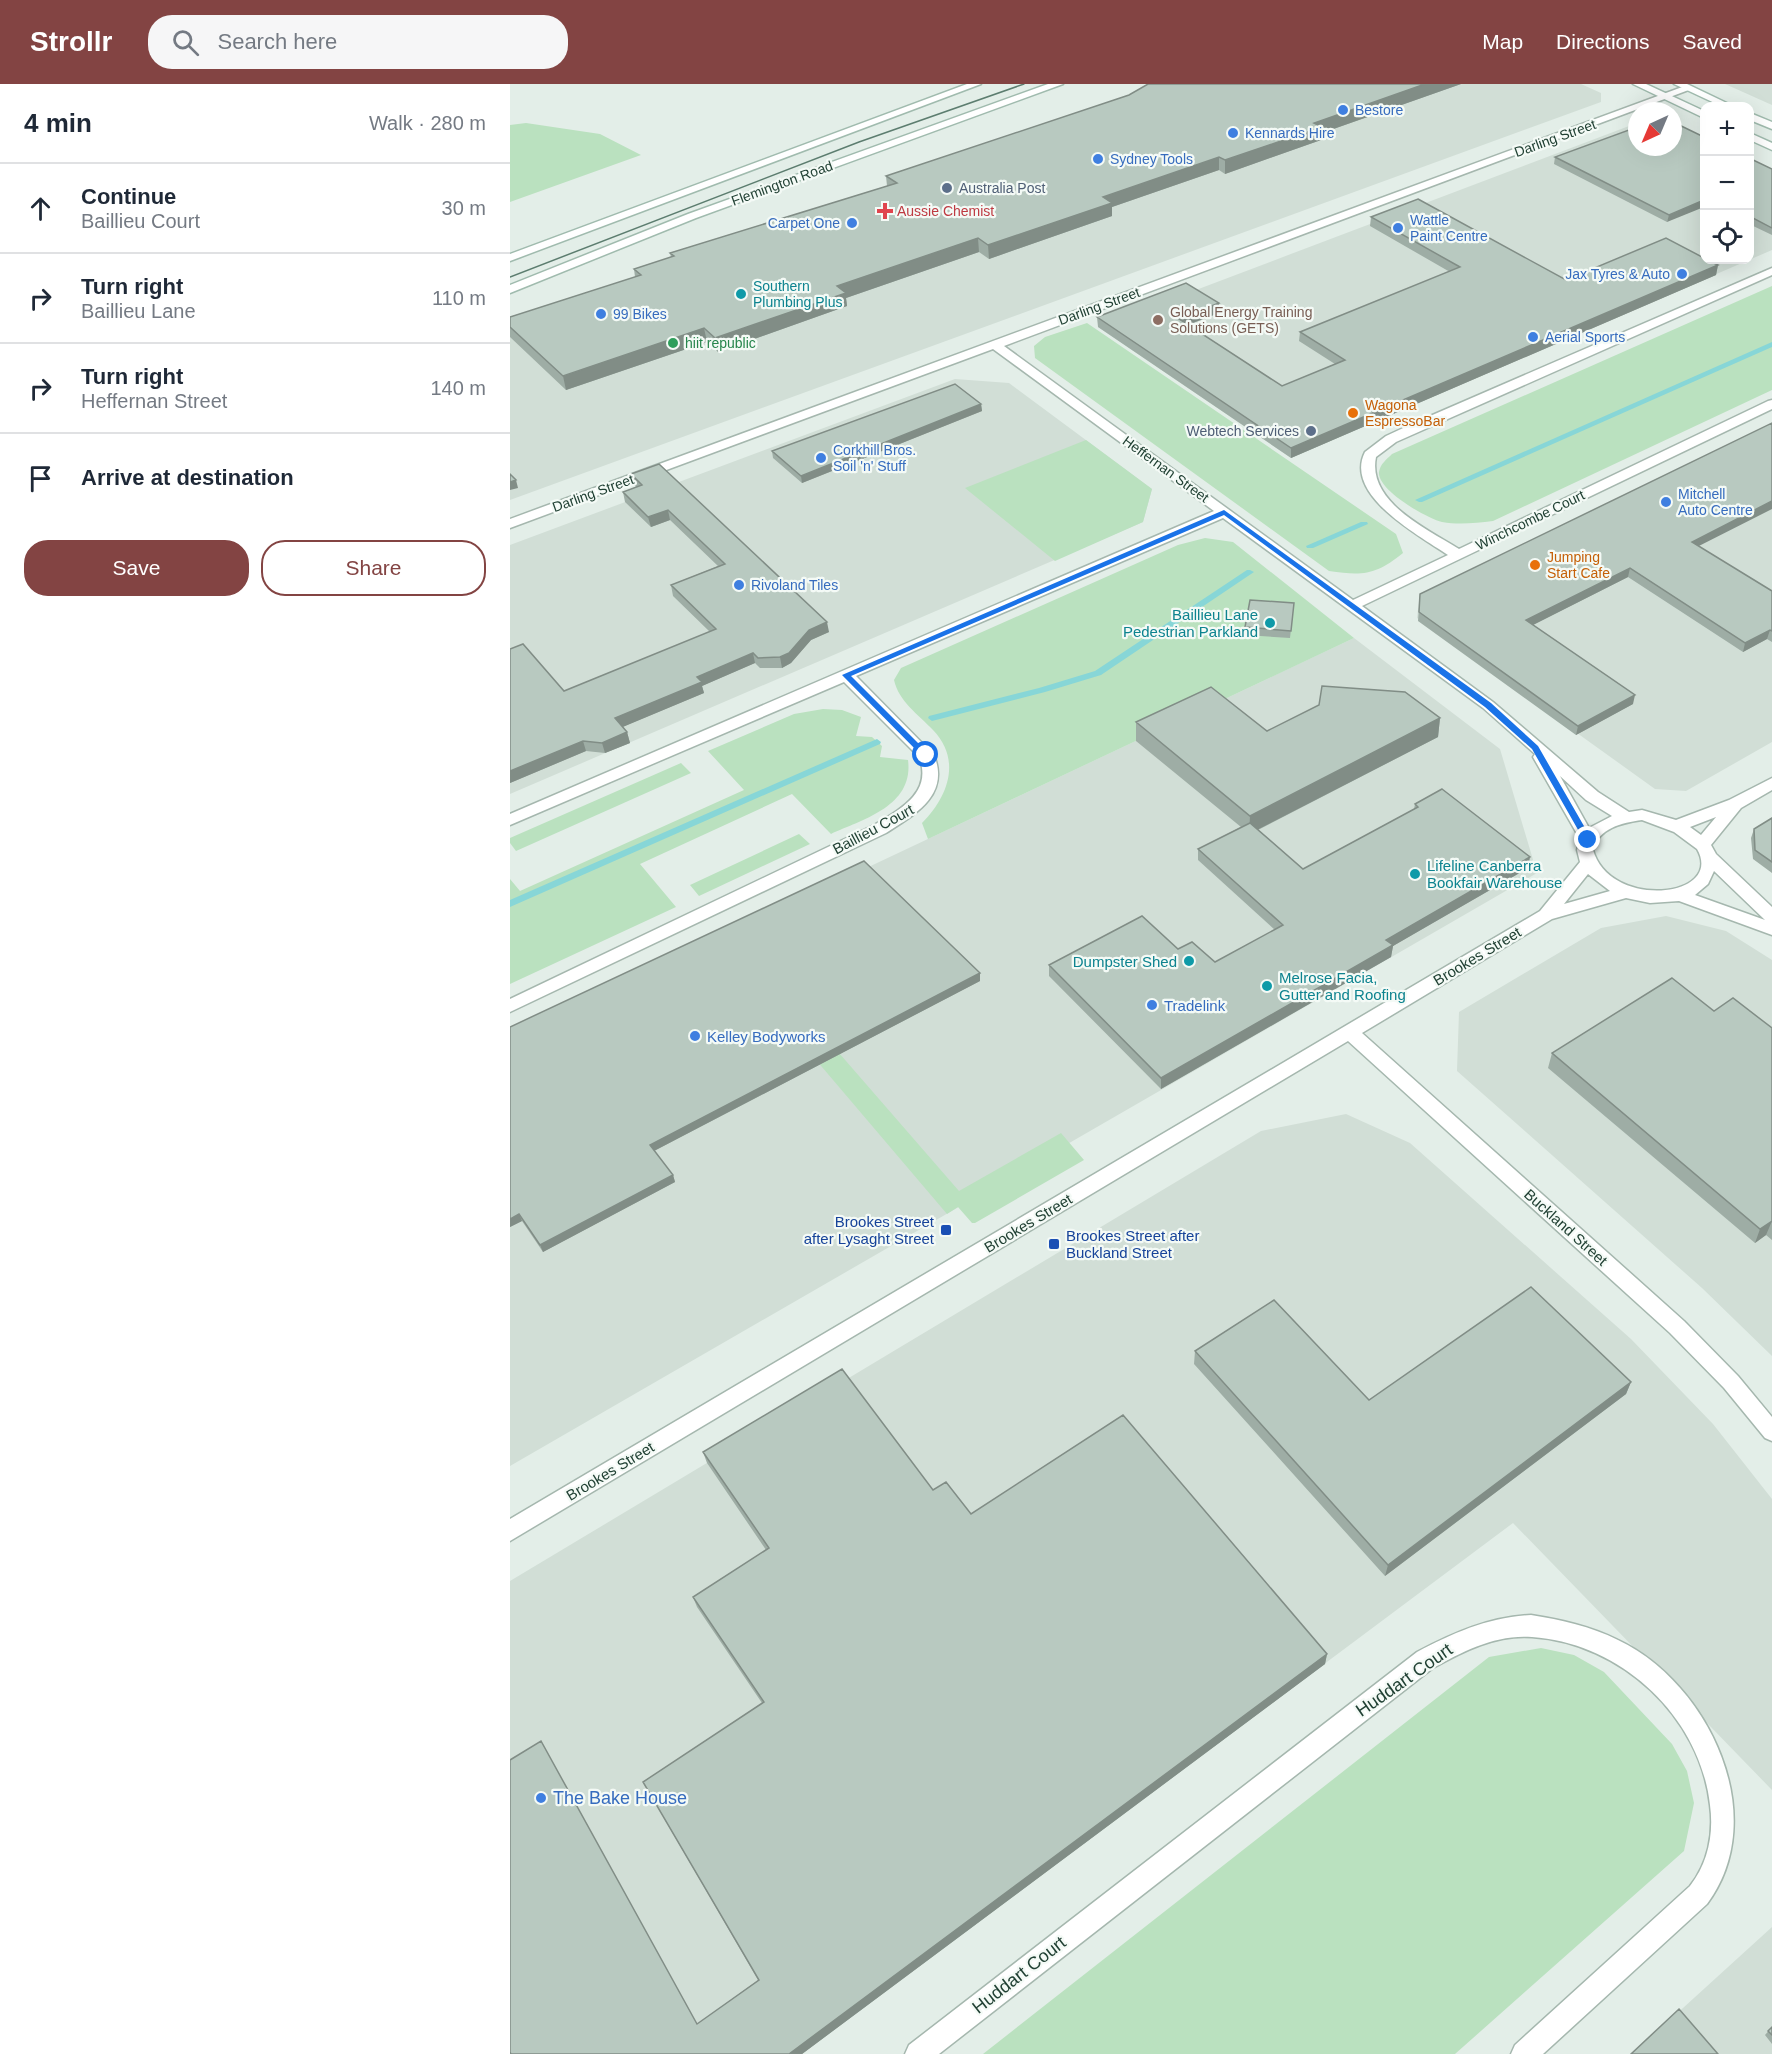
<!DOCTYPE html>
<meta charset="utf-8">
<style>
body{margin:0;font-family:Arial,sans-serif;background:#f6f6f7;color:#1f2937}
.controls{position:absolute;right:18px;top:18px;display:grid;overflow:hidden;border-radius:12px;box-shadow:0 6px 24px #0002}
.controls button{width:54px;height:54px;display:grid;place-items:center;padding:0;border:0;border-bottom:2px solid #e0e1e3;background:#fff;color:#1f2937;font:30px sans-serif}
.compass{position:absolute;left:1118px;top:18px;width:54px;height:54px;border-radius:50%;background:#fff;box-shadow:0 6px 24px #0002;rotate:224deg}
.stop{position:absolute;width:18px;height:18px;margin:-14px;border:4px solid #1a73e8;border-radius:50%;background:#fff}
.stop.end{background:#1a73e8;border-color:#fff;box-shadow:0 2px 6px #0008}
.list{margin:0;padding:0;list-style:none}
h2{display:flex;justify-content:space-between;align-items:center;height:78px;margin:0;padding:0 24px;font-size:26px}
h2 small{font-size:20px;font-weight:400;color:#747a83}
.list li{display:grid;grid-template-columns:39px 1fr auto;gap:18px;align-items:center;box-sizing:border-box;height:90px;padding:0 24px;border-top:2px solid #e0e1e3}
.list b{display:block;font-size:22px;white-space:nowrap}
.list p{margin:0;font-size:20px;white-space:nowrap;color:#747a83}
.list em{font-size:20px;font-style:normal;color:#747a83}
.actions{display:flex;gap:12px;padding:18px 24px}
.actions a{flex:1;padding:14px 0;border:2px solid #834443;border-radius:24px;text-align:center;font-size:21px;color:#834443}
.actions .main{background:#834443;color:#fff}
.icon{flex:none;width:33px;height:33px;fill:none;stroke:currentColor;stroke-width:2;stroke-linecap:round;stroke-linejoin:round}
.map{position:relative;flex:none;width:1262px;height:1970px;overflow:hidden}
header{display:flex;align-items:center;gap:36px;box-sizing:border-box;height:84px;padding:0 30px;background:#834443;color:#fff}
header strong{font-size:28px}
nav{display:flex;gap:33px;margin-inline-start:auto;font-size:21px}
.search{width:420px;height:54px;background:#f6f6f7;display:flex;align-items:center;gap:15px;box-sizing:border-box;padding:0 21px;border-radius:24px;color:#747a83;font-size:22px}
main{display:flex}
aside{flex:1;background:#fff}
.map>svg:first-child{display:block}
</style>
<header>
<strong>Strollr</strong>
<div class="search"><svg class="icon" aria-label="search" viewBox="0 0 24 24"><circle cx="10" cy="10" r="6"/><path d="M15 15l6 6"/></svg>Search here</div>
<nav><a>Map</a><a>Directions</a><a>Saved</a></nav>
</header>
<main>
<aside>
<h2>4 min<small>Walk · 280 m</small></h2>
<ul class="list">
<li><svg class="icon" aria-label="ahead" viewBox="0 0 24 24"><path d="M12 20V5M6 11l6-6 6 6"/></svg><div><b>Continue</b><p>Baillieu Court</p></div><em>30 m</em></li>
<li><svg class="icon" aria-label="right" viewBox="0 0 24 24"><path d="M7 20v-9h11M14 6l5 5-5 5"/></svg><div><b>Turn right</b><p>Baillieu Lane</p></div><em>110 m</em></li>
<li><svg class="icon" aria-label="right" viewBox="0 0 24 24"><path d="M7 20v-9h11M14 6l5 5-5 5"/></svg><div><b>Turn right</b><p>Heffernan Street</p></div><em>140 m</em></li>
<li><svg class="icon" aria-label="arrive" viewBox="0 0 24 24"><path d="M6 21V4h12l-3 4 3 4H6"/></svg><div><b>Arrive at destination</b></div></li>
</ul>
<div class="actions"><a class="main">Save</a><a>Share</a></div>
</aside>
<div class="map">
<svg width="1262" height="1970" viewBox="0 0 1262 1970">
<rect width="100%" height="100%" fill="#e3eee8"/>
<path fill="#d1ded6" d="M661 0H1071L1091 9V18L0 416V245L491 59Z
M1215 0H1262V21L1224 4Z
M1127 39V63L1194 60V176H1240V82L1262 92V166L781 374 588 243Z
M445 295 499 299 642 405 633 438 0 710V461Z
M1262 347V658L1176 707 1145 705 907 534 909 517Z
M844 554 990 665 1027 789 0 1382V952Z
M1156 832 1216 847 1262 876V1272L1192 1204 947 987 949 928 1091 844Z
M836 1030 900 1059 1121 1255 1203 1340 1262 1415V1706L1003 1439 292 1970H4L0 1962V1497L751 1047Z
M1262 1843V1970H1124L1162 1934Z"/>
<path fill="#bae1bf" d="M16 39 90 50 131 71 0 118V41Z
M1262 202V306L983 437C966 439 949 441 932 438 916 434 867 406 869 388 870 380 877 375 882 370Z
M577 239 886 450 893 469C866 491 853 492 819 487L525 274 524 262 535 253Z
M576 356 642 405 633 438 545 477 455 404Z
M695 454 723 458 844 554 418 755 412 739C438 713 452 676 423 646 408 630 389 618 384 596L391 584 668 461Z
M313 625 332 626 351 633 346 652 362 653 372 662 370 673 398 676C404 722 354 735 321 750L282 710 130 780 166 823 0 900V795L10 807 234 706 198 667 284 630Z
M171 679 181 689 6 767 0 759V754Z
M289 750 300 760 189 812 180 801Z
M223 847 449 1107 551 1049 574 1076 465 1139H462L448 1123 437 1130 204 856Z
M1031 1564 1064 1571 1094 1588 1162 1660 1177 1687 1184 1719 1174 1767 945 1970H473L979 1573Z"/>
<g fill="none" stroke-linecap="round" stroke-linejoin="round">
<path fill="#87d6d7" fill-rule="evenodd" d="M1262 258V263L912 418H909L905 416Z
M851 438H857L858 440 803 464H797L796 462Z
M737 486H740L744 488 591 591 535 608 422 637 418 634 419 632 529 604 585 587Z
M367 655 371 658 370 660 0 823V816Z"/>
<defs>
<path id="street" d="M1175 2 1184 4 494 262 843 516 938 471C910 452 833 411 855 368L876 352 904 339 1262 184V191L886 358 866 373C857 418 917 445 949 465L1258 317 1262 316V325L852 522 983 618 1088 708 1119 728 1132 726 1166 736 1219 716 1262 694V706L1231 724 1201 761 1206 770 1262 823V851L1169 817 1140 819 1116 814 1042 835 852 949 1174 1237 1228 1292 1262 1333V1357L1255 1354 1214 1304 1160 1249 838 957 0 1457V1435L1030 827 1070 778 1067 766 1070 755 1023 673 1025 670 973 624 713 434 346 592 424 671C440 711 406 730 376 749L0 928V915L364 741C391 725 423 708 409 673L334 598 0 741V730L704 427 483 265 0 444V435ZM1050 692 1076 716 1102 732 1079 744ZM1206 733 1191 751 1180 743ZM1132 736 1164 748 1187 765C1215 814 1100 826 1083 766 1088 744 1112 739 1132 736ZM1204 787 1255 836 1185 811 1198 800ZM1078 790 1100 807 1054 820Z
M1021 1531C1052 1536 1080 1542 1108 1556 1199 1599 1262 1733 1197 1820L1033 1970H1001L1005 1961 1180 1802C1198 1779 1204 1750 1200 1721 1190 1632 1111 1559 1022 1553 987 1550 953 1567 923 1584L429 1970H395L399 1961 907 1568C943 1549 979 1533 1021 1531Z"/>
<path id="secondary" d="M457 0H471L0 177V170Z
M538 0H553L186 134 0 209V201L178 130Z
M1123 0H1136L1194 27V34Z
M1164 0H1177L1223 22H1211Z
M1240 29 1262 38V45L1240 36Z
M1240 49 1262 59V66L1240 56Z"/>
</defs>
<use href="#street" stroke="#a5b7ae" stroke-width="3"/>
<use href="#secondary" stroke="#a0bbae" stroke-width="3"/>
<use href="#street" fill="#fff" fill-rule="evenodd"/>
<use href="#secondary" fill="#fff" fill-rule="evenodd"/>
<path stroke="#5c7d6f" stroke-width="1.5" d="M0 193 349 58 514 0"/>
</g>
<path fill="#9eada5" d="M638 0H951L812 49 811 56 715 90 709 86 602 123V132L479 175 469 168 336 214 337 222 208 268 197 258 56 306 0 253V233L125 193 124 185 161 173 160 169 377 102 376 92 619 11Z
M1194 53 1157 138 1044 80 1045 73Z
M1239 74 1262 85V151L1239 140Z
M861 133 1056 196 1208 181 1206 191 781 374 588 243 587 233 709 219V229L678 241 772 302 825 280 789 257 790 248 940 188 860 142Z
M471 320 472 327 292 399 263 374 262 367Z
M121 390 319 548 301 556 281 579 272 584H250L245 579 192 602 194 609 112 643 117 648 120 659 95 669 76 667 0 699V565L54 607 200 548 163 512 161 501 208 482 160 436 141 443 115 418 113 408 126 403 124 401Z
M1188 462 1262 507V558L1257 555 1233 568 1118 493 1023 541 1123 620 1066 651 908 537 910 510Z
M784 519 780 554 735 551V543Z
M930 634 928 653 748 746 793 785 904 725 905 720 1018 784 883 862 881 873 651 1005 539 892V881L668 865 705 878 765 846 688 776V765L731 743 626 657V638L757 647Z
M1262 734V789L1243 775 1241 754 1244 745Z
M470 897 144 1067 163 1091 165 1098 33 1168 12 1137 0 1143V943Z
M1204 927 1262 944V1156L1256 1151 1245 1159 1038 984 1042 969Z
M685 1267 859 1316 1121 1298 1116 1310 875 1492 684 1280Z
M193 1368 423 1406 461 1430 817 1570 815 1580 292 1970 188 1940 248 1896 133 1698 252 1619 187 1523 183 1513 256 1466 197 1379Z
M1262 1943V1960L1255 1951Z"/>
<path fill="#818d86" d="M915 0H951L812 49 811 56 715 90V76L804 39Z
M709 73V86L602 123V132L479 175 478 161 593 113Z
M1194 116V123L1157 138 1159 131Z
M468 154 469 168 336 214 337 222 208 268 205 254 327 202Z
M1208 181 1206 191 781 374V364Z
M709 219V229L669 244V235Z
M194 244 197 258 56 306 53 292Z
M471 320 472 327 292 399 291 392Z
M6 396 8 404 0 406V398Z
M1262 417V425L1179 467 1182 458Z
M158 426 160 436 141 443 138 433Z
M1120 484 1118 493 1015 545 1016 536Z
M317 538 319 548 301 556 281 579 272 584 270 573 299 546Z
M1260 546 1257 555 1233 568 1235 559Z
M243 569 245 579 192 602 194 609 108 645 105 634 187 593Z
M1125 611 1123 620 1066 651 1068 642Z
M930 634 928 653 739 750 740 732Z
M117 648 120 659 95 669 92 659Z
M73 657 76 667 0 699V687Z
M1020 773 1018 784 883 862 881 873 651 1005V994L876 856Z
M470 889V897L142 1068 140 1061Z
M163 1091 165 1098 33 1168 30 1161Z
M9 1130 12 1137 0 1143V1135Z
M1262 1137 1256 1151 1245 1159 1250 1145Z
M1121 1298 1116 1310 875 1492 878 1481Z
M817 1570 815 1580 292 1970H279Z"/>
<path fill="#b8c9c0" stroke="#818d86" stroke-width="1.5" d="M638 0H915L804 39 812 43 715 76 709 73 593 113 602 119 478 161 468 154 327 202 336 209 205 254 194 244 53 292 0 243V233L131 191 124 185 164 172 160 169 387 99 376 92 619 11Z
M1163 38 1194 53V116L1159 131 1045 73 1127 43V63H1163Z
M1239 74 1262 85V144L1239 132Z
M908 115 1056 196 1156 154 1194 174V176H1197L1208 181 781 364 587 233 676 199 709 219 669 235 772 302 835 276 790 248 950 183 861 133Z
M445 300 471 320 291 392 262 367Z
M1262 339V417L1182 458 1262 507V547L1260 546 1235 559 1120 484 1016 536 1125 611 1068 642 909 528 910 510Z
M149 380 317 538 299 546 279 569 270 573 248 574 243 569 187 593 192 598 105 634 117 648 92 659 73 657 0 687V565L13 560 54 607 206 545 161 501 215 480 158 426 138 433 113 408 132 401 121 390Z
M0 390 6 396 0 398Z
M740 516 784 519 781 547 735 543Z
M812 602 895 608 930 634 740 732 626 638 701 603 757 647 809 621Z
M932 705 1020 773 876 856 883 861 651 994 539 881 632 832 668 865 682 858 705 878 773 841 688 765 740 739 793 785 908 723 905 720Z
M1262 734V778L1245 766 1244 745Z
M354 777 470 889 140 1061 163 1091 30 1161 9 1130 0 1135V943Z
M1162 894 1204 927 1223 914 1262 944V1137L1250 1145 1042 969Z
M1021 1203 1121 1298 878 1481 685 1267 764 1216 859 1316Z
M332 1285 423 1406 436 1398 461 1430 613 1331 817 1570 279 1970H1L0 1968V1676L31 1657 187 1940 249 1896 133 1698 254 1618 183 1513 259 1464 193 1368Z
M1169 1925 1208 1970H1121Z
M1262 1943V1951L1258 1947Z"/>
<path fill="#1a73e8" d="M714 426 981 619 1028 662 1082 756 1081 758H1075L1022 665 975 623 714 431 341 592 418 669V673H413L332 591Z"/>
<g fill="#3f7fe0" stroke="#f4faf6" stroke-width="2">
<circle cx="833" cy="26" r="6"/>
<circle cx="723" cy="49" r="6"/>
<circle cx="588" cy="75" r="6"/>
<circle cx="342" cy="139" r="6"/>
<circle cx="888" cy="144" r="6"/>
<circle cx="1172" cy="190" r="6"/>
<circle cx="91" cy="230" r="6"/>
<circle cx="1023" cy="253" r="6"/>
<circle cx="311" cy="374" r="6"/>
<circle cx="1156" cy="418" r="6"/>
<circle cx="229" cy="501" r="6"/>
<circle cx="642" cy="921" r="6"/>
<circle cx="185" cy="952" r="6"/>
<circle cx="31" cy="1714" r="6"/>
</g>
<g fill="#5c6f8a" stroke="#f4faf6" stroke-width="2">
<circle cx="437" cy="104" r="6"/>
<circle cx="801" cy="347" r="6"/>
</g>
<path fill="#e0444e" stroke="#f4faf6" stroke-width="2" d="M372 118h6v6h6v6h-6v6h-6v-6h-6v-6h6z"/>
<g fill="#0f9aa8" stroke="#f4faf6" stroke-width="2">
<circle cx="231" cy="210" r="6"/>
<circle cx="760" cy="539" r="6"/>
<circle cx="905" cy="790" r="6"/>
<circle cx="679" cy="877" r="6"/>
<circle cx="757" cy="902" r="6"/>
</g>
<circle fill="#8d6e63" stroke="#f4faf6" stroke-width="2" cx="648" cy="236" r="6"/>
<circle fill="#2e9e5b" stroke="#f4faf6" stroke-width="2" cx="163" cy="259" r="6"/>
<g fill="#e8710a" stroke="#f4faf6" stroke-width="2">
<circle cx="843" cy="329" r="6"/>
<circle cx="1025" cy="481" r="6"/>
</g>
<g fill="#1a4fb4" stroke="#f4faf6" stroke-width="2">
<rect x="430" y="1140" width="12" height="12" rx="3"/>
<rect x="538" y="1154" width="12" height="12" rx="3"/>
</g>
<g text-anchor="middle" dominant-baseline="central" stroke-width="4.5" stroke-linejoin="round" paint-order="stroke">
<g font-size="14" fill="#366cbe" stroke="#f4faf6" text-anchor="start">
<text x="845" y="26">Bestore</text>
<text x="735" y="49">Kennards Hire</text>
<text x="600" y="75">Sydney Tools</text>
<text x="900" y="136">Wattle<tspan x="900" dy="16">Paint Centre</tspan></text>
<text x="330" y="139" text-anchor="end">Carpet One</text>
<text x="1160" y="190" text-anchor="end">Jax Tyres &amp; Auto</text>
<text x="103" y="230">99 Bikes</text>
<text x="1035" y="253">Aerial Sports</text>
<text x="323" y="366">Corkhill Bros.<tspan x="323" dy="16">Soil 'n' Stuff</tspan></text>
<text x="1168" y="410">Mitchell<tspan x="1168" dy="16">Auto Centre</tspan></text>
<text x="241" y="501">Rivoland Tiles</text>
</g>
<g font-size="14" fill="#214134" stroke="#f4faf6">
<text transform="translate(1045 54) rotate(-20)">Darling Street</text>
<text transform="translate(272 99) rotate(-20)">Flemington Road</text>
<text transform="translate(589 222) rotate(-20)">Darling Street</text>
<text transform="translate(656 385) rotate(36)">Heffernan Street</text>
<text transform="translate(83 409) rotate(-20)">Darling Street</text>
<text transform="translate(1020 436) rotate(-26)">Winchcombe Court</text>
</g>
<g font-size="14" fill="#4e5e75" stroke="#f4faf6" text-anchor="start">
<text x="449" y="104">Australia Post</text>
<text x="789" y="347" text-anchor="end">Webtech Services</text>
</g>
<g font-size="14" fill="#be3a42" stroke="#f4faf6" text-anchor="start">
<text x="387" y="127">Aussie Chemist</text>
</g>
<g font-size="14" fill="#0d838f" stroke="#f4faf6" text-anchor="start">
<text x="243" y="202">Southern<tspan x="243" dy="16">Plumbing Plus</tspan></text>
</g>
<g font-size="14" fill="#785e54" stroke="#f4faf6" text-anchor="start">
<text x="660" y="228">Global Energy Training<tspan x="660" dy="16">Solutions (GETS)</tspan></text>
</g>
<g font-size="14" fill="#27864d" stroke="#f4faf6" text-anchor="start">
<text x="175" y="259">hiit republic</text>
</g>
<g font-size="14" fill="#c56008" stroke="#f4faf6" text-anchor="start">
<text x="855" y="321">Wagona<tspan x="855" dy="16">EspressoBar</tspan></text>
<text x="1037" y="473">Jumping<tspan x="1037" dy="16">Start Cafe</tspan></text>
</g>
<g font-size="15" fill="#0d838f" stroke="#f4faf6" text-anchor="end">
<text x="748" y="530">Baillieu Lane<tspan x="748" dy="17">Pedestrian Parkland</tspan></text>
<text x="917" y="781" text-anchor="start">Lifeline Canberra<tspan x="917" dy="17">Bookfair Warehouse</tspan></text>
<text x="667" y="877">Dumpster Shed</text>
<text x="769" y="893" text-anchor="start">Melrose Facia,<tspan x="769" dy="17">Gutter and Roofing</tspan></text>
</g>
<g font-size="15" fill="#214134" stroke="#f4faf6">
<text transform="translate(363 745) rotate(-28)">Baillieu Court</text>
<text transform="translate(967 872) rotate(-31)">Brookes Street</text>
<text transform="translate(518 1139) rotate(-31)">Brookes Street</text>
<text transform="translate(1056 1143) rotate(42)">Buckland Street</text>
<text transform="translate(100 1387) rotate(-31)">Brookes Street</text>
</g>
<g font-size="15" fill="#366cbe" stroke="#f4faf6" text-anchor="start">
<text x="654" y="921">Tradelink</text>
<text x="197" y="952">Kelley Bodyworks</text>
</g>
<g font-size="15" fill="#164399" stroke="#f4faf6" text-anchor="end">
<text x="424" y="1137">Brookes Street<tspan x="424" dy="17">after Lysaght Street</tspan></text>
<text x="556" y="1151" text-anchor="start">Brookes Street after<tspan x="556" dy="17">Buckland Street</tspan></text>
</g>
<g font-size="18" fill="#214134" stroke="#f4faf6">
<text transform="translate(894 1596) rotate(-35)">Huddart Court</text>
<text transform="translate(509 1891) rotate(-38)">Huddart Court</text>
</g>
<g font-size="18" fill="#366cbe" stroke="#f4faf6" text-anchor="start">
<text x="43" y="1714">The Bake House</text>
</g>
</g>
</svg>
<div class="controls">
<button>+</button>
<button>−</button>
<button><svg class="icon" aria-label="locate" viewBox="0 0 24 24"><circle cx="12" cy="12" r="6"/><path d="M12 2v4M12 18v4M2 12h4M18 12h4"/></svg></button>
</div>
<svg class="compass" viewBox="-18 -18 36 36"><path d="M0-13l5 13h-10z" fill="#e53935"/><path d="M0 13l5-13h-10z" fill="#747a83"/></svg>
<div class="stop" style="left:416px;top:671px"></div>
<div class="stop end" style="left:1078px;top:756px"></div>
</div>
</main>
